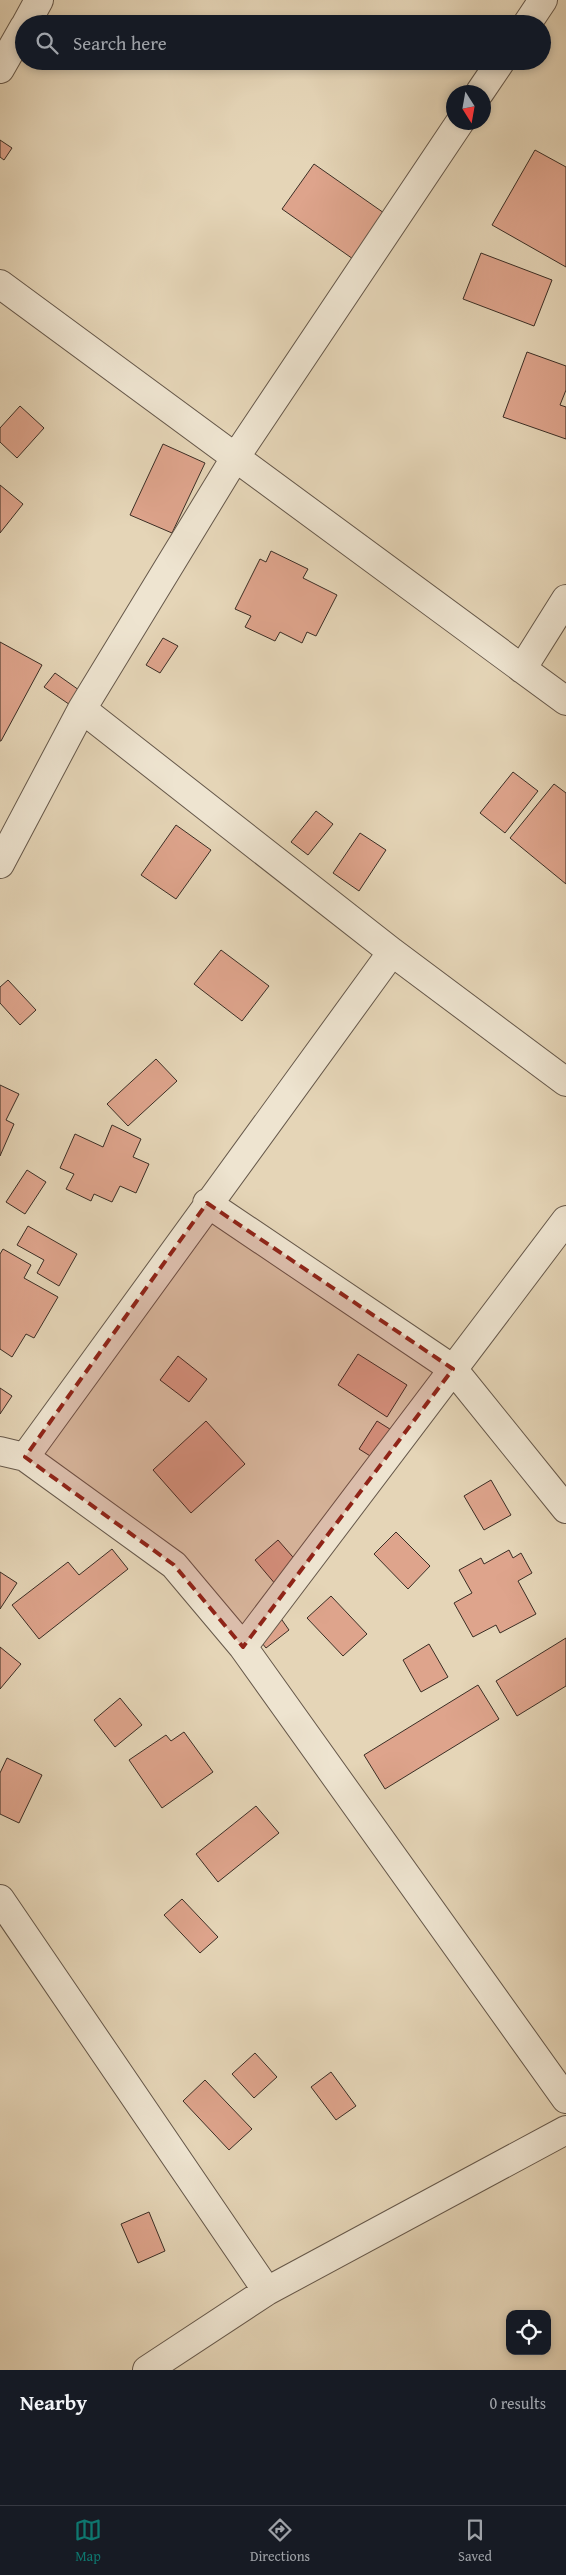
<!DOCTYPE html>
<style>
body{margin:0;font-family:"Gentium Book Plus",serif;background:#242831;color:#f1f3f6}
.controls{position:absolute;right:15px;bottom:15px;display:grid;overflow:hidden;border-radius:10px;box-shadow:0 2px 8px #0003}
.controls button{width:45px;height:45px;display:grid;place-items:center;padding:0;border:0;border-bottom:1px solid #363941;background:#171b24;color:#f1f3f6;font:25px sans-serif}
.compass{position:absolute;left:446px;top:85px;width:45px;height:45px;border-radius:50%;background:#171b24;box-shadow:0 2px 8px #0003;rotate:169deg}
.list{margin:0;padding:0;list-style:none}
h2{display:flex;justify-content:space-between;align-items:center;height:65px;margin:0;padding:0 20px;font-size:21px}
h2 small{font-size:16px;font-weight:400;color:#9ea1a6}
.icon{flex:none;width:28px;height:28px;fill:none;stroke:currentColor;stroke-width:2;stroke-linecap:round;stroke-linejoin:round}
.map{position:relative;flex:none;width:566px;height:2370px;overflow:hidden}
.search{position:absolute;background:#171b24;box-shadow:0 2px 8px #0003;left:15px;right:15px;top:15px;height:55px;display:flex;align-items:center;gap:12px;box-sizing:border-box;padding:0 18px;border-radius:28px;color:#9ea1a6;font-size:19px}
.sheet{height:135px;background:#171b24}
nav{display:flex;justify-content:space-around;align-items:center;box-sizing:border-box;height:70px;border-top:1px solid #363941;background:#171b24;font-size:14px;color:#9ea1a6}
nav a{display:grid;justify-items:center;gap:2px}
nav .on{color:#0f766e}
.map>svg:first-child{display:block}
</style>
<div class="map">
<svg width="566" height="2370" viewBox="0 0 566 2370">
<rect width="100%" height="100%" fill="#e5d5b7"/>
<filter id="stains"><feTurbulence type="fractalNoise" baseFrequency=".004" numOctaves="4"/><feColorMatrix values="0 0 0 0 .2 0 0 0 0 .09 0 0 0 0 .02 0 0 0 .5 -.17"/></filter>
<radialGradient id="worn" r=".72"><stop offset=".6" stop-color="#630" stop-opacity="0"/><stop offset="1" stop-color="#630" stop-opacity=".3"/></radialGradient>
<path fill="#dea48c" stroke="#3b2e25" d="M0 140 12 148 4 160 0 157Z
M535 150 566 167V267L492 225Z
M314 164 394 220 363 266 282 209Z
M481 253 552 280 534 326 463 299Z
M527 352 566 366V390L560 405 566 407V439L503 417Z
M20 406 44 428 17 458 0 442V428Z
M163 444 205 463 172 533 130 515Z
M0 485 23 504 0 533Z
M271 551 308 569 303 578 337 595 316 636 307 632 302 643 280 632 275 641 245 627 251 616 235 609 260 559 266 562Z
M163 638 178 646 160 673 146 665Z
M0 642 42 665 1 741H0Z
M55 673 86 695 76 709 44 687Z
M513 772 538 791 505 833 480 813Z
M554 784 566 793V884L510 838Z
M316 811 333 824 308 855 291 842Z
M176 825 211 850 176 899 141 875Z
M360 833 386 850 359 891 333 873Z
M221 950 269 986 242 1021 194 984Z
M8 980 36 1010 20 1025 0 1003V987Z
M156 1059 177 1081 128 1126 107 1104Z
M0 1085 19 1094 6 1120 14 1124 0 1156Z
M112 1125 141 1139 133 1157 149 1164 136 1193 120 1186 112 1202 94 1194 91 1201 66 1189 74 1174 60 1168 75 1134 103 1147Z
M27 1170 46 1182 25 1214 6 1202Z
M28 1226 77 1254 59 1286 37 1273 44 1260 17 1245Z
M3 1249 31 1265 24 1278 58 1297 34 1338 26 1334 12 1357 0 1349V1254Z
M358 1354 407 1385 387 1417 338 1385Z
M178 1356 207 1379 189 1402 160 1380Z
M0 1388 12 1396 0 1414Z
M206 1421 245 1464 191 1513 153 1470Z
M377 1421 393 1431 375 1459 359 1449Z
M491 1480 511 1515 484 1530 464 1496Z
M396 1532 430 1566 408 1589 374 1554Z
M278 1540 306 1572 282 1592 255 1560Z
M112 1549 128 1569 39 1639 12 1605 68 1562 79 1575Z
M509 1550 513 1558 521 1553 532 1573 518 1581 536 1614 500 1633 496 1625 473 1637 454 1603 472 1593 459 1570 481 1558 484 1564Z
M0 1572 17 1583 0 1609Z
M331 1596 367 1634 343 1656 307 1618Z
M275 1610 289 1630 266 1648 251 1629Z
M566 1638V1686L517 1716 496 1681Z
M429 1644 448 1677 421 1692 403 1660Z
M0 1647 21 1664 0 1689Z
M478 1685 499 1719 385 1789 364 1755Z
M120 1698 142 1725 115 1747 94 1720Z
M184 1732 213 1772 162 1808 129 1760 166 1735 171 1741Z
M7 1758 42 1775 19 1823 0 1814V1773Z
M256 1806 279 1833 218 1882 196 1854Z
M182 1899 218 1937 200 1953 164 1915Z
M255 2053 277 2077 254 2098 232 2074Z
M331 2072 356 2106 336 2120 311 2087Z
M205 2080 252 2129 229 2150 183 2101Z
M149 2212 165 2251 138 2263 121 2224Z"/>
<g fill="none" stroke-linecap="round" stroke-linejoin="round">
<defs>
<path id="minor" d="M26 24 39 0
M527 24 543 0
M0 69 24 27
M480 92 501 61
M0 284 566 701
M522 669 566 599
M82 709 392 952 566 1082
M0 864 82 709 235 458 460 122
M207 1203 453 1369 566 1509
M0 1451 25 1457 174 1565 243 1647 566 2099
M25 1457 392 952
M243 1647 566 1220
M0 1899 267 2291
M147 2370 267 2291 566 2130"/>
</defs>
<use href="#minor" stroke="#66584a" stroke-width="30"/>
<use href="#minor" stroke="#eee4d0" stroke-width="28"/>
</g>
<path fill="#8f2418" fill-opacity="0.2" stroke="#8f2418" stroke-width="4" stroke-dasharray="10 6" stroke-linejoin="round" d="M207 1203 453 1369 243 1647 174 1565 25 1457Z"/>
<rect width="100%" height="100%" filter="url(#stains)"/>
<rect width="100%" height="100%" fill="url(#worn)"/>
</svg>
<div class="controls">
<button><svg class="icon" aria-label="locate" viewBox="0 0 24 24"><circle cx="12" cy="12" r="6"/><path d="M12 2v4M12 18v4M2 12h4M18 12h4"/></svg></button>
</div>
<svg class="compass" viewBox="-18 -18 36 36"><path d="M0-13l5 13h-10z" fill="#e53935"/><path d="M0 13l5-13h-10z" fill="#9ea1a6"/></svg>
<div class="search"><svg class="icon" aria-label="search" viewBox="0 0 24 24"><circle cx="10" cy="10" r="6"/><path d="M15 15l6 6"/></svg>Search here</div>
</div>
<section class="sheet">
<h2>Nearby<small>0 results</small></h2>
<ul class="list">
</ul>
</section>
<nav>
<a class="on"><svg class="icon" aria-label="map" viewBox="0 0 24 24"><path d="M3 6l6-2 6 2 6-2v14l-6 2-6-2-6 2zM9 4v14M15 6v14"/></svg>Map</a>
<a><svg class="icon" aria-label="directions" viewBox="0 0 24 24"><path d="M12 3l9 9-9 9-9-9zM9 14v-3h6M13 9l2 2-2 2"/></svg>Directions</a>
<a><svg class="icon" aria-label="saved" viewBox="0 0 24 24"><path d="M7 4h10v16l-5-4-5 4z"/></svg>Saved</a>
</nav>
